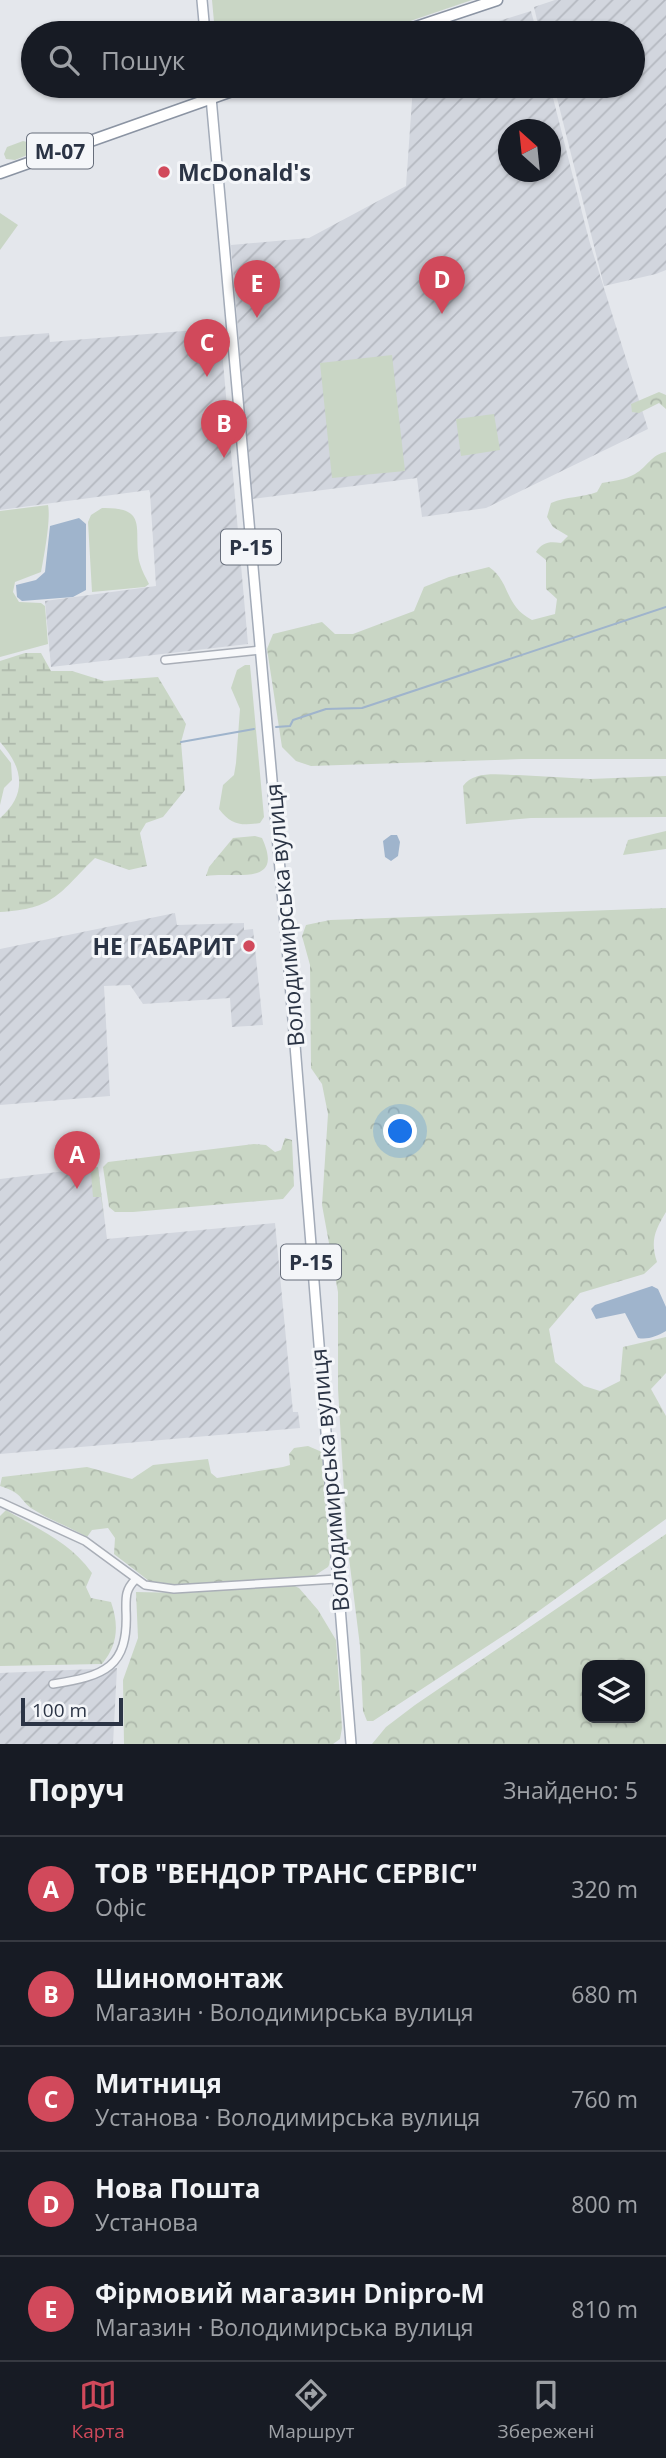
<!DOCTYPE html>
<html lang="uk">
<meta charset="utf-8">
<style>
body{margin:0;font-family:"Open Sans",sans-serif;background:#242831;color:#f1f3f6}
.controls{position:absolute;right:21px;bottom:21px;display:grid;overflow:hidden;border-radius:14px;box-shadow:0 2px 5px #0004}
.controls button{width:63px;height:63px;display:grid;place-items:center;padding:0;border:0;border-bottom:2px solid #363941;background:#171b24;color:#f1f3f6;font:35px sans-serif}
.compass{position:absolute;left:498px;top:119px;width:63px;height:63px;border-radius:50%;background:#171b24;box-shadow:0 2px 5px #0004;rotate:333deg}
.scale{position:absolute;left:21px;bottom:18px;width:102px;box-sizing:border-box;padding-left:7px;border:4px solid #2b3445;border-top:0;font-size:19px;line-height:24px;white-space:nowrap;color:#2b3445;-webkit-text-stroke:5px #f4f6f9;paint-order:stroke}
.you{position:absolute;left:401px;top:1132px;width:24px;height:24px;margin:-18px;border:5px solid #fff;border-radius:50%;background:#1a73e8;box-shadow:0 0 0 10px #1a73e833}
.badge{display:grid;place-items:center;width:46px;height:46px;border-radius:50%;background:#d1495b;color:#fff;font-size:23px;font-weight:700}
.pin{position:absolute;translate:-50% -58px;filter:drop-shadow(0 2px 4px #0008)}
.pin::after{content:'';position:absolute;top:37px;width:24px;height:21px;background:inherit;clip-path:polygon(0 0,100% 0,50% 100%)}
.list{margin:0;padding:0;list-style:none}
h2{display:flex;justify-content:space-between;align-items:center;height:91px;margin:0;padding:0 28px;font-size:30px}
h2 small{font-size:23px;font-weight:400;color:#9ea1a6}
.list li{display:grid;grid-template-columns:46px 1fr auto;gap:21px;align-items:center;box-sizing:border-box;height:105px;padding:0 28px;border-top:2px solid #363941}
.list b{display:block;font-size:26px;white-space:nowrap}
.list p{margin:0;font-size:23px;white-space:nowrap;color:#9ea1a6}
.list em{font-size:23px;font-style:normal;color:#9ea1a6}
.icon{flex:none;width:38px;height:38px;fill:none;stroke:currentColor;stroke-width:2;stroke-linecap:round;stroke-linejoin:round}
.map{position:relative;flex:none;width:666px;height:1744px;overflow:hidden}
.search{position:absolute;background:#171b24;box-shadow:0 2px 5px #0004;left:21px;right:21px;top:21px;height:77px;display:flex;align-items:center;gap:18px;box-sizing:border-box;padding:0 24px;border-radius:38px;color:#9ea1a6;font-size:26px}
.sheet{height:616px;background:#171b24}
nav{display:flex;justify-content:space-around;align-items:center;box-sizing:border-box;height:98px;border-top:2px solid #363941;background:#171b24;font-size:19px;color:#9ea1a6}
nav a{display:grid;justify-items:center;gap:4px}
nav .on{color:#d1495b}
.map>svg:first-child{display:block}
</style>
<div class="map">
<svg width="666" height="1744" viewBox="0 0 666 1744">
<defs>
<pattern id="industrial-furrows" width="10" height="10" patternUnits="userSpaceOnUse" patternTransform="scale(1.75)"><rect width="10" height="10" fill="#d2d6de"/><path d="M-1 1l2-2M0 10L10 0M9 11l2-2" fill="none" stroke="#b4b8c0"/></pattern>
<pattern id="forest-crowns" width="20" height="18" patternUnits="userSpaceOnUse" patternTransform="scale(1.75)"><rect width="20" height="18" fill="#c9d6c5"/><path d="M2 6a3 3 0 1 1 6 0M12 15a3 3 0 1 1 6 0" fill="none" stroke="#adb8ab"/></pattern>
<pattern id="wetland-marsh" width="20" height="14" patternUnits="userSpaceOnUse" patternTransform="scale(1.75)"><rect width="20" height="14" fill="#c9d6c5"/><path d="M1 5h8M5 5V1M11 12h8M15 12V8" fill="none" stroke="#adb8ab"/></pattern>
</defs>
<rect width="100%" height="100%" fill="#e4e7ec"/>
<path fill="url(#industrial-furrows)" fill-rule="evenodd" d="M555 0H666V270L656 274 604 286 554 86H633V33H540L534 7Z
M531 11 537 33H460Z
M413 86H550L589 240 648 429 486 508 422 517 417 478 252 499 231 245 309 238 406 186ZM508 130H550V172H508Z
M220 328 248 644 51 667 45 601 156 586 150 493 149 490 0 510V337L49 333 50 342Z
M175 913 177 925 244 923V930L253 929 263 1025 232 1027 230 998 143 1004 130 985 104 986 110 1096 0 1105V949Z
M98 1167 107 1239 275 1223 293 1412H298L300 1428 0 1454V1179Z
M117 1668 113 1744H0V1673Z"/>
<path fill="#c9d6c5" d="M212 0H472L375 33H215Z
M23 141 31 143 32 153 15 160 6 159 4 154 7 147Z
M0 213 18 225 0 250Z
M392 355 405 471 332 478 320 363Z
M494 414 500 450 461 456 456 419Z
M48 505C51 519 44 556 41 572L15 582 13 592 19 602 41 603 45 606 48 644 0 657V511Z
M102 508C151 507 132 531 140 564 142 571 146 578 149 584L145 587 92 592 88 522 91 515Z
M245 665H250L264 817 260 823C241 826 231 825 219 809L223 785 234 775 236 763 240 709 231 688 237 670Z
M0 749 11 763 12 780 4 788 0 805Z
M98 1167 104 1218 101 1197H93L91 1173 71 1172Z"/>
<path fill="url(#forest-crowns)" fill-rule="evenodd" d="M659 392 666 395V409L659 403 639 413 632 412 631 404Z
M666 452V759H522L311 766 296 761 282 747 267 649 273 634 322 622 335 634H353L414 611 424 587 449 577 489 567C511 582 504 606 532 620L555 614 557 599 546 589V560L536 552C542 542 550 541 561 543L568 536 553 527 547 517 551 503C567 496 581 498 597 492L602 483C614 481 624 480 635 474 647 467 652 454 666 452Z
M518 775 590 779 666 776V817L531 818 466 824 463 786C474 770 500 775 518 775Z
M666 831V849L623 855 628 840Z
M255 836 262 838C285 888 235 871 206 876L209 867 233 838Z
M666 908V1212C655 1230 650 1241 657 1262L644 1274 580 1293 549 1329 555 1362 584 1386 600 1391 620 1381 623 1347 666 1337V1373L651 1389 666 1416V1519L518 1626 373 1721H367L363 1711 360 1646 347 1542 338 1389V1292L322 1205 328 1114 322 1084 311 1068 310 965 302 936 306 925 330 920Z
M285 1138 292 1140 294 1186 283 1199 133 1212H115L109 1207 103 1167 108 1162 254 1144 266 1145 275 1152 281 1150Z
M308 1446 322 1452 332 1559 328 1567 314 1576 206 1584H153L114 1554 115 1538 108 1528 92 1530 87 1537C70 1527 52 1521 36 1511 19 1502 26 1494 0 1486L2 1477 87 1467 132 1479 153 1465 208 1459 211 1473 217 1478 283 1467 290 1465 289 1454 294 1448Z
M6 1510C38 1529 70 1542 92 1573L86 1587 91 1598 111 1602C119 1625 118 1645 102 1664L0 1666V1516Z
M666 1534V1744H372L386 1727 415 1705ZM587 1665H640V1718H587Z
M290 1584 299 1588 318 1610 336 1640 342 1728 340 1739 333 1744H124L123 1680 138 1638 136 1592 186 1593Z"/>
<path fill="url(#wetland-marsh)" d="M25 653H41L51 671H72L104 681 158 677 186 724 181 742 185 790 163 817 146 823 140 833 147 866 129 870 95 858C59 893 55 909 0 912V818C28 794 23 767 0 742V661Z"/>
<path fill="#9fb4cc" d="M79 518 86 524V590L73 597 22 601 17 597 16 585 36 580 45 572 50 526Z
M391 835H397L400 842 398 856 391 861 385 857 383 841Z
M652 1286 658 1289 666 1307V1331C657 1336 648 1340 638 1338L625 1313 596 1319 591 1309 595 1305Z"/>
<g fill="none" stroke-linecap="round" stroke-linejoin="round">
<path stroke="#9fb4cc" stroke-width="2" d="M276 727 290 726 293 720 326 709 362 708 666 607
M181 742 254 729"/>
<defs>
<path id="minor" d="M165 660 260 650
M0 1502 85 1541 145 1585 174 1589 337 1579
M53 1684C104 1676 129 1668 126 1610 126 1598 125 1590 135 1580"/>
<path id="major" d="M202 0 205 33
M210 86 289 970 351 1744"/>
<path id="highway" d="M398 33 497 0
M0 173 246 86"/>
</defs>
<use href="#minor" stroke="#a9aeb7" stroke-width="10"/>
<use href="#major" stroke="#a3abb8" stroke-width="12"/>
<use href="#highway" stroke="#8b94a3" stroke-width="13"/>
<use href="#minor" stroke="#f7f8fa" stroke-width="7"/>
<use href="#major" stroke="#fff" stroke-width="9"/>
<use href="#highway" stroke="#fff" stroke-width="10"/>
</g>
<g fill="#d1495b" stroke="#f4f6f9" stroke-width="2.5">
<circle cx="164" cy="172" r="7"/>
<circle cx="249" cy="946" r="7"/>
</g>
<g text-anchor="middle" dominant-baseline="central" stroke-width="6" stroke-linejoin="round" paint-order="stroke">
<g fill="#f4f6f9" stroke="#676e7b" stroke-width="2">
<rect x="27" y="133.5" width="66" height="35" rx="5"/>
<rect x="221" y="529.5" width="60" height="35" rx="5"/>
<rect x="281" y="1244.5" width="60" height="35" rx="5"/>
</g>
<g font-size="21" font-weight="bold" fill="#2b3445">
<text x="60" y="151">М-07</text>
<text x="251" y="547">Р-15</text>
<text x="311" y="1262">Р-15</text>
</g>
<g font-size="23" font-weight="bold" fill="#2b3445" stroke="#f4f6f9" text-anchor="start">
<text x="178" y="172">McDonald's</text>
<text x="235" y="946" text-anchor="end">НЕ ГАБАРИТ</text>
</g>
<g font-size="23" fill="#2b3445" stroke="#f4f6f9">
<text transform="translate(284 915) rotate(-95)">Володимирська вулиця</text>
<text transform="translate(329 1480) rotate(-95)">Володимирська вулиця</text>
</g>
</g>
</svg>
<div class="controls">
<button><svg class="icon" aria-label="layers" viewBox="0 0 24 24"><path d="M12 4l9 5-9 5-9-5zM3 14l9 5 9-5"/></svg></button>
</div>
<svg class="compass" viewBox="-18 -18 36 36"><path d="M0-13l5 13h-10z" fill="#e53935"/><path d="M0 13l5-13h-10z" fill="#9ea1a6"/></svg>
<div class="scale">100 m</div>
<div class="you"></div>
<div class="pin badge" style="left:77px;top:1189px">A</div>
<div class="pin badge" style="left:224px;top:458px">B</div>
<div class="pin badge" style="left:207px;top:377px">C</div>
<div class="pin badge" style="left:442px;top:314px">D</div>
<div class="pin badge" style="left:257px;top:318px">E</div>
<div class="search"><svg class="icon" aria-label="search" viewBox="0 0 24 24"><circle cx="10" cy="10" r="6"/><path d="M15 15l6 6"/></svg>Пошук</div>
</div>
<section class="sheet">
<h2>Поруч<small>Знайдено: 5</small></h2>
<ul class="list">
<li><span class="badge">A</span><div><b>ТОВ &quot;ВЕНДОР ТРАНС СЕРВІС&quot;</b><p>Офіс</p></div><em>320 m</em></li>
<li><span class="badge">B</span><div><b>Шиномонтаж</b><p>Магазин · Володимирська вулиця</p></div><em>680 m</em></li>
<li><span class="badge">C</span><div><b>Митниця</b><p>Установа · Володимирська вулиця</p></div><em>760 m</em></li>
<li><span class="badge">D</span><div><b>Нова Пошта</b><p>Установа</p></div><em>800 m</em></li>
<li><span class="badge">E</span><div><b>Фірмовий магазин Dnipro-M</b><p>Магазин · Володимирська вулиця</p></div><em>810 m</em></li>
</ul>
</section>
<nav>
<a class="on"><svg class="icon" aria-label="map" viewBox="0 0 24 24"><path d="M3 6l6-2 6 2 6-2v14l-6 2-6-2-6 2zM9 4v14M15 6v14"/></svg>Карта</a>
<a><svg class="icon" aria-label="directions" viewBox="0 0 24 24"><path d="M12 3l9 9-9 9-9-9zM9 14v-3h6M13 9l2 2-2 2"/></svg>Маршрут</a>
<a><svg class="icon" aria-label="saved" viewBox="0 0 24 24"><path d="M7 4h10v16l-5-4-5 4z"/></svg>Збережені</a>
</nav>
